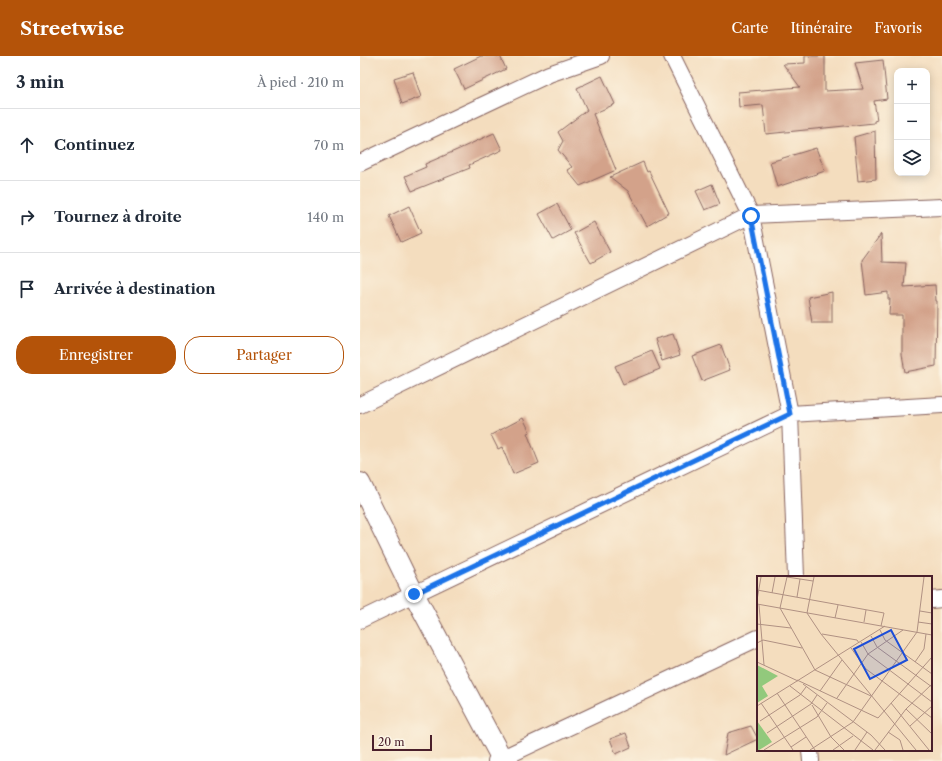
<!DOCTYPE html>
<html lang="fr">
<meta charset="utf-8">
<style>
body{margin:0;font-family:"Libre Caslon Text",serif;background:#f6f6f7;color:#1f2937}
.controls{position:absolute;right:12px;top:12px;display:grid;overflow:hidden;border-radius:8px;box-shadow:0 2px 10px #0003}
.controls button{width:36px;height:36px;display:grid;place-items:center;padding:0;border:0;border-bottom:1px solid #e0e1e3;background:#fff;color:#1f2937;font:20px sans-serif}
.scale{position:absolute;left:12px;bottom:10px;width:60px;box-sizing:border-box;padding-left:4px;border:2px solid #4a1f2b;border-top:0;font-size:11px;line-height:14px;white-space:nowrap;color:#4a1f2b;-webkit-text-stroke:3px #fcf5e5;paint-order:stroke}
.stop{position:absolute;width:12px;height:12px;margin:-9px;border:3px solid #1a73e8;border-radius:50%;background:#fff}
.stop.end{background:#1a73e8;border-color:#fff;box-shadow:0 1px 4px #0008}
.list{margin:0;padding:0;list-style:none}
h2{display:flex;justify-content:space-between;align-items:center;height:52px;margin:0;padding:0 16px;font-size:17px}
h2 small{font-size:13px;font-weight:400;color:#747a83}
.list li{display:grid;grid-template-columns:26px 1fr auto;gap:12px;align-items:center;box-sizing:border-box;height:72px;padding:0 16px;border-top:1px solid #e0e1e3}
.list b{display:block;font-size:15px;white-space:nowrap}
.list em{font-size:13px;font-style:normal;color:#747a83}
.actions{display:flex;gap:8px;padding:12px 16px}
.actions a{flex:1;padding:9px 0;border:1px solid #b45309;border-radius:16px;text-align:center;font-size:14px;color:#b45309}
.actions .main{background:#b45309;color:#fff}
.icon{flex:none;width:22px;height:22px;fill:none;stroke:currentColor;stroke-width:2;stroke-linecap:round;stroke-linejoin:round}
.map{position:relative;flex:none;width:582px;height:705px;overflow:hidden}
header{display:flex;align-items:center;gap:24px;box-sizing:border-box;height:56px;padding:0 20px;background:#b45309;color:#fff}
header strong{font-size:19px}
nav{display:flex;gap:22px;margin-inline-start:auto;font-size:14px}
main{display:flex}
aside{flex:1;background:#fff}
.map>svg:first-child{display:block}
</style>
<header>
<strong>Streetwise</strong>
<nav><a>Carte</a><a>Itinéraire</a><a>Favoris</a></nav>
</header>
<main>
<aside>
<h2>3 min<small>À pied · 210 m</small></h2>
<ul class="list">
<li><svg class="icon" aria-label="ahead" viewBox="0 0 24 24"><path d="M12 20V5M6 11l6-6 6 6"/></svg><div><b>Continuez</b></div><em>70 m</em></li>
<li><svg class="icon" aria-label="right" viewBox="0 0 24 24"><path d="M7 20v-9h11M14 6l5 5-5 5"/></svg><div><b>Tournez à droite</b></div><em>140 m</em></li>
<li><svg class="icon" aria-label="arrive" viewBox="0 0 24 24"><path d="M6 21V4h12l-3 4 3 4H6"/></svg><div><b>Arrivée à destination</b></div></li>
</ul>
<div class="actions"><a class="main">Enregistrer</a><a>Partager</a></div>
</aside>
<div class="map">
<svg width="582" height="705" viewBox="0 0 582 705">
<rect width="100%" height="100%" fill="#fcf5e5"/>
<filter id="ink" filterUnits="userSpaceOnUse"><feTurbulence type="fractalNoise" baseFrequency=".025" numOctaves="2"/><feDisplacementMap in="SourceGraphic" scale="8" xChannelSelector="R" yChannelSelector="G"/><feConvolveMatrix kernelMatrix="1 2 1 2 8 2 1 2 1" color-interpolation-filters="sRGB"/></filter>
<filter id="wash" filterUnits="userSpaceOnUse"><feTurbulence type="fractalNoise" baseFrequency=".012" numOctaves="4" result="noise"/><feDisplacementMap in="SourceGraphic" scale="16" xChannelSelector="R" yChannelSelector="G"/><feGaussianBlur stdDeviation="0.9" result="paint"/><feColorMatrix in="noise" values="0 0 0 0 0 0 0 0 0 0 0 0 0 0 0 0 0 1.4 0 .05"/><feComposite in="paint" operator="in"/></filter>
<g filter="url(#wash)">
<rect width="100%" height="100%" fill="#f4ddbe"/>
<g id="blocks">
<path fill="#d3a28a" d="M121 0H140L146 13 104 33 94 13Z
M445 0H465V35L503 33 495 7 523 4 527 43 514 45 517 64 514 65V67L406 78 403 49 379 51 378 36 440 31 423 8 445 7Z
M53 16 61 41 42 48 34 22Z
M242 20 255 48 233 58 256 114 220 130 207 114 212 111 198 94 203 85 198 76 227 54 217 32Z
M515 75 516 123 498 125 494 81Z
M134 77 142 94 109 109 110 112 52 135 45 120 66 111 65 108 97 94Z
M456 92 465 115 417 131 410 106Z
M283 106 287 116 289 115 309 157 287 170 268 135 250 121Z
M352 128 360 148 345 154 336 135Z
M197 148 211 174 193 184 179 158Z
M49 150 61 177 41 186 29 160Z
M234 166 250 196 231 207 214 177Z
M521 178 522 206 546 207 544 231 575 229 576 245H577L576 310 545 316 542 298V259H529L530 243H528V236L506 239 502 204Z
M472 236V267H452L448 241Z
M313 278 320 299 302 305 295 283Z
M361 289 370 314 342 325 332 300Z
M292 295 300 313 263 328 255 310Z
M163 362 170 376 167 377 179 407 153 418 142 391 138 393 131 379Z
M391 670 398 683 364 699 368 677Z
M266 677 271 691 256 698 250 683Z"/>
</g>
</g>
<g filter="url(#ink)">
<use href="#blocks" fill-opacity="0" stroke="#86625e" stroke-width="1"/>
<g fill="none" stroke-linecap="round" stroke-linejoin="round">
<defs>
<path id="minor" d="M312 0 391 159 430 358 436 521
M0 107 189 18 241 0
M0 349 391 159 582 151
M571 544 582 543
M0 564 430 358 582 349
M450 694 451 705
M136 705 398 582"/>
<path id="tertiary" d="M0 427 54 538 143 705"/>
</defs>
<use href="#minor" stroke="#86625e" stroke-width="18"/>
<use href="#tertiary" stroke="#86625e" stroke-width="22"/>
<use href="#minor" stroke="#fff" stroke-width="16"/>
<use href="#tertiary" stroke="#fff" stroke-width="20"/>
</g>
</g>
<g fill="none" stroke-linecap="round" stroke-linejoin="round" filter="url(#ink)">
<path stroke="#1a73e8" stroke-width="5" d="M54 538 430 358 391 160"/>
</g>
<g transform="translate(397 520)">
<rect width="175" height="175" fill="#f4ddbe"/>
<path d="M0 89 21 100 5 110 11 120 0 127ZM0 145 15 166 2 174H0Z" fill="#92c97c"/>
<path fill="none" stroke="#b09183" stroke-width="1" d="M57 1 50 37 64 58 159 174M56 5 30 1 23 32 58 94 114 120M0 14 127 37 124 50M15 17 18 1M40 21 43 3M0 24 4 1M0 28 175 59M2 29 7 89M163 35 175 37M78 42 81 29M107 46 109 34M161 46 175 48M0 48 34 52M123 54 128 64 175 98M65 58 100 64 102 67M114 60 120 71 175 111M104 66 111 78 175 126M0 67 6 64 45 72M94 72 109 93 175 142M0 86 41 105M158 86 167 73 169 58M40 104 121 142 175 81M46 108 114 159 128 174M33 110 116 174M63 115 85 84M20 117 58 174M80 122 111 78 146 54M4 127 36 174M134 127 172 174M55 129 74 161 87 174M0 130 128 50M149 133 175 158M3 145 43 119 49 111M153 150 175 130M131 156 143 164 146 174M10 157 54 128 60 119M34 171 49 161M7 174 60 141 70 127M53 174 96 146 160 56 167 1M76 174 96 160M98 174 110 156M118 174 149 133 175 108"/>
<path fill="#1d4ed8" fill-opacity="0.15" stroke="#1d4ed8" stroke-width="2" d="M134 54 150 84 113 103 97 73Z"/>
<rect width="175" height="175" fill="none" stroke="#4a1f2b" stroke-width="2"/>
</g>
</svg>
<div class="controls">
<button>+</button>
<button>−</button>
<button><svg class="icon" aria-label="layers" viewBox="0 0 24 24"><path d="M12 4l9 5-9 5-9-5zM3 14l9 5 9-5"/></svg></button>
</div>
<div class="scale">20 m</div>
<div class="stop" style="left:391px;top:160px"></div>
<div class="stop end" style="left:54px;top:538px"></div>
</div>
</main>
